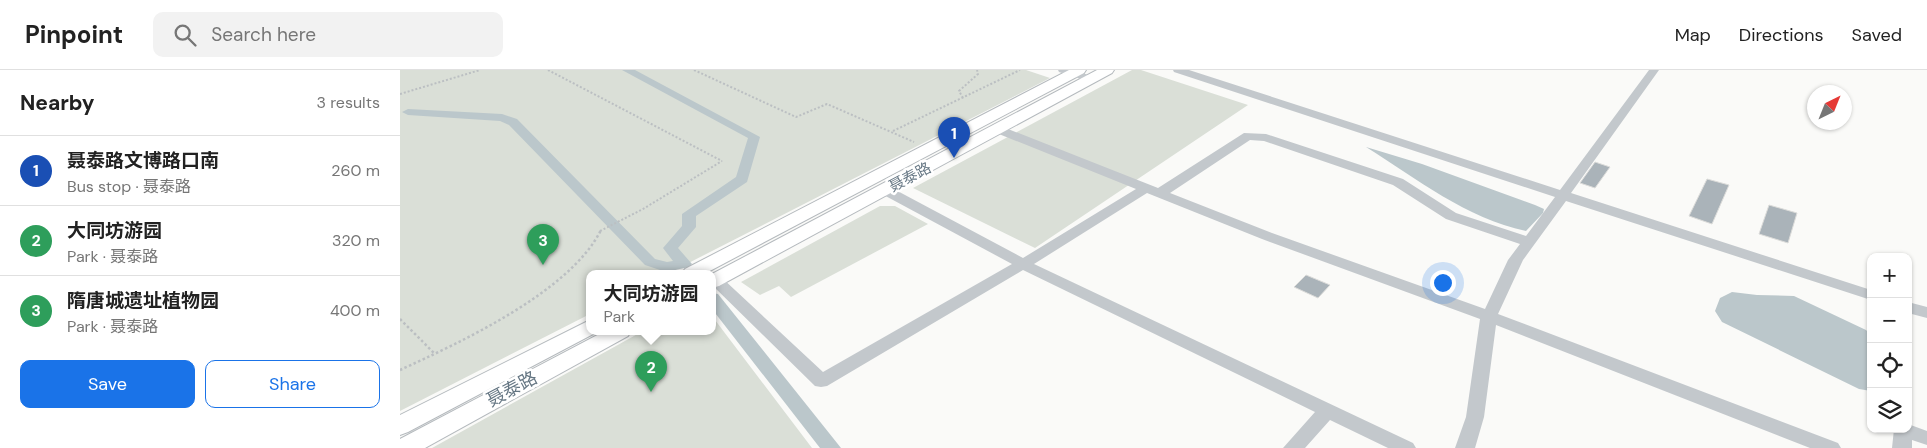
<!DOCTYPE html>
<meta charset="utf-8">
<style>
body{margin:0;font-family:"DM Sans","Noto Sans SC",sans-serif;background:#f2f2f2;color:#222}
.controls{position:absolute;right:15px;bottom:15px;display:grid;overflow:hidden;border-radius:10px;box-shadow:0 1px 4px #0004}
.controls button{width:45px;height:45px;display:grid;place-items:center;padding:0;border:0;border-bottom:1px solid #e0e0e0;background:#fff;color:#222;font:25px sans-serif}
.compass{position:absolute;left:1407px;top:15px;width:45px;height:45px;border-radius:50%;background:#fff;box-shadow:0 1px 4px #0004;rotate:43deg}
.you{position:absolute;left:1042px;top:212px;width:18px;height:18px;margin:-12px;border:4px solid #fff;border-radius:50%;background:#1a73e8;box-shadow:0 0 0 8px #1a73e833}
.badge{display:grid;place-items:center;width:32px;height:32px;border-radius:50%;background:#1a73e8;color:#fff;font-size:16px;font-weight:700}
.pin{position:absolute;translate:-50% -41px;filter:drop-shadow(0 1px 2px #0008)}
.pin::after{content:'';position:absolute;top:26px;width:18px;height:15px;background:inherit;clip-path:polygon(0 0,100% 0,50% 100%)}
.popup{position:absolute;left:186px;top:200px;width:130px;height:65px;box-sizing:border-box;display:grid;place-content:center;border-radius:10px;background:#fff;filter:drop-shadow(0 1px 4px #0005);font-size:16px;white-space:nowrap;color:#767676}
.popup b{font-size:19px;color:#222}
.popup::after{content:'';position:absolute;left:50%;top:100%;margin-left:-10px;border:10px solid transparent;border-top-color:#fff}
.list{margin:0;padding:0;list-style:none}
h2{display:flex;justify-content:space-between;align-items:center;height:65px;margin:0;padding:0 20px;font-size:21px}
h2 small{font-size:16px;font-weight:400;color:#767676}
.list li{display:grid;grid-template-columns:32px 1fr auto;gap:15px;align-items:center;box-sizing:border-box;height:70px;padding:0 20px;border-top:1px solid #e0e0e0}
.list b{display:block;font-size:19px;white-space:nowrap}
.list p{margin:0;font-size:16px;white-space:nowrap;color:#767676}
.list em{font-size:16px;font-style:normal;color:#767676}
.actions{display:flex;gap:10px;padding:15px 20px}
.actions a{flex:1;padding:11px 0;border:1px solid #1a73e8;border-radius:10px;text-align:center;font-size:18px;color:#1a73e8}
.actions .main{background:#1a73e8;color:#fff}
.icon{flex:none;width:28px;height:28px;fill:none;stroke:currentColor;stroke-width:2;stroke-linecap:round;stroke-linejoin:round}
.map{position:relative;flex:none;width:1527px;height:378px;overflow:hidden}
header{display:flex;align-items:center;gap:30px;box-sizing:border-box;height:70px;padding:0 25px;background:#fff;border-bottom:1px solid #e0e0e0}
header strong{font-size:24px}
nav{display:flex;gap:28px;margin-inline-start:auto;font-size:18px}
.search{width:350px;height:45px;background:#f2f2f2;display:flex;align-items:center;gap:12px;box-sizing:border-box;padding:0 18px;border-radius:10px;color:#767676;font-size:19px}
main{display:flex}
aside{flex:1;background:#fff}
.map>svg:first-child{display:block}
</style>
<header>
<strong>Pinpoint</strong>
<div class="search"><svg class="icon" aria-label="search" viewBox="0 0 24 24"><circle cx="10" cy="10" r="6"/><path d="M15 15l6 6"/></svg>Search here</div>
<nav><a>Map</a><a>Directions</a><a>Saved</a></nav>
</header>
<main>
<aside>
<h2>Nearby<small>3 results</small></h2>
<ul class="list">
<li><span class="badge" style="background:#1a4fb4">1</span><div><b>聂泰路文博路口南</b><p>Bus stop · 聂泰路</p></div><em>260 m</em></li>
<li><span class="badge" style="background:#2e9e5b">2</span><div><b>大同坊游园</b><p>Park · 聂泰路</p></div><em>320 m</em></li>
<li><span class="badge" style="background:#2e9e5b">3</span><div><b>隋唐城遗址植物园</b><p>Park · 聂泰路</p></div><em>400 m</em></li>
</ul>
<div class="actions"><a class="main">Save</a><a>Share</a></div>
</aside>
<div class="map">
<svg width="1527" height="378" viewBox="0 0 1527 378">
<rect width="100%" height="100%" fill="#fafaf8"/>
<path fill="#dadfd7" d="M0 0H626L650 8 269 203H190V244L0 341Z
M732 0H741L848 35 635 178 513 118Z
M480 136H495L528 154 391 227 379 216 360 225 341 212Z
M312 246 412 378H32L243 261H312Z"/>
<path fill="#bbc7cb" d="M966 77 1022 94 1135 135 1144 139 1143 143 1126 161C1066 148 1017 109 966 77Z
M1332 222 1357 225 1394 226 1466 260 1471 265V321L1459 319 1322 252 1315 241 1320 228Z"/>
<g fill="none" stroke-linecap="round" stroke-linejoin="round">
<path fill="#bbc7cb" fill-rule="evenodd" d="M222 0H235L360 67 347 112 296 146V157L278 178 292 194 289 197 266 202 245 195 109 55 100 51 8 45 2 42 8 39 102 44 117 49 255 189 267 192 273 191 263 178 282 156V144L336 107 348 68Z
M312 223 318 224 441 378H420L312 239Z"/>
</g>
<path fill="#aab3b9" stroke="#dcdcda" d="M1195 92 1210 97 1195 118 1180 113Z
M1307 109 1329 115 1312 154 1289 146Z
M1369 135 1397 143 1388 173 1359 164Z
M906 205 930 215 918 228 894 217Z"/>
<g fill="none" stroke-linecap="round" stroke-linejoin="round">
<defs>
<path id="major" d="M669 0H686L684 3 306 203H282L285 199Z
M697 0H714L712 3 319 216 312 218V204Z
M190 250V261L197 262 8 362 0 365V345Z
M205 261H231L228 266 25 378H0V369Z"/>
</defs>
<use href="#major" stroke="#b5babe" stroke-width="2"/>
<path stroke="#bbbfc2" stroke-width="2" stroke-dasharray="2 2" stroke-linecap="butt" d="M148 0 322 91
M294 0 396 47 427 34 514 72
M0 24 80 0
M563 28 559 21 578 4 577 0
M493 61 620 0
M200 161 243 139 322 91"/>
<path stroke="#bbbfc2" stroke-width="2.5" stroke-dasharray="2.5 2.5" stroke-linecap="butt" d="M0 249 35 284
M0 300C61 272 170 222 201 160"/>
<path fill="#c3c8cc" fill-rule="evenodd" d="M658 0H674L694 7 695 9 690 12 659 2Z
M773 0H789L1160 120 1249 0H1259L1171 123 1471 220V230L1166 131 1123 190 1098 244 1438 373 1441 378H1410L1096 255 1084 347 1075 378H1055L1066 347 1080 249 862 169 747 123 634 194 1013 373 1016 378H988L930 350 905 378H883L915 342 623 200 427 316 421 317 415 316 312 215V206L321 207 423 302 612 194 480 123 478 120 480 117H490L623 188 736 119 594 62 592 59 598 55 758 118 844 63 866 64 1003 109 1056 143 1126 166 1155 127 774 2ZM850 70 864 71 993 115 1046 149 1120 174 1108 190 1085 239 872 163 770 123Z
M1508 232 1527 237V248L1508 243Z
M1508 354 1527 361V375L1512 370V378H1492L1494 359H1508Z"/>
<use href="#major" fill="#fff" fill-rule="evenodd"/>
</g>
<g text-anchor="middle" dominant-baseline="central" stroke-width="5" stroke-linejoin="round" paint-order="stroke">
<g font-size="15" fill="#657683" stroke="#fff">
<text transform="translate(510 107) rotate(-28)">聂泰路</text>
</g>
<g font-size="18" fill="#657683" stroke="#fff">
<text transform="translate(112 319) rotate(-28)">聂泰路</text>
</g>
</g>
</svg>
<div class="controls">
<button>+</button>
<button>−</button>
<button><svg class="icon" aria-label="locate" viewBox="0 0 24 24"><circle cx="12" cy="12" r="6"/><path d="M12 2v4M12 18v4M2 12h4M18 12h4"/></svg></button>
<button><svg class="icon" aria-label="layers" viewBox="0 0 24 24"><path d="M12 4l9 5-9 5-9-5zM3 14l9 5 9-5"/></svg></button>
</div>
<svg class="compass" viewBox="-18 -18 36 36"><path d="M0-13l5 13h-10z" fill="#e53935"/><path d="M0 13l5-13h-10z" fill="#767676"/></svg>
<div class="you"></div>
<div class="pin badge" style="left:554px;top:88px;background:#1a4fb4">1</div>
<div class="pin badge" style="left:251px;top:322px;background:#2e9e5b">2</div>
<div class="popup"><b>大同坊游园</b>Park</div>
<div class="pin badge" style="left:143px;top:195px;background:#2e9e5b">3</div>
</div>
</main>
